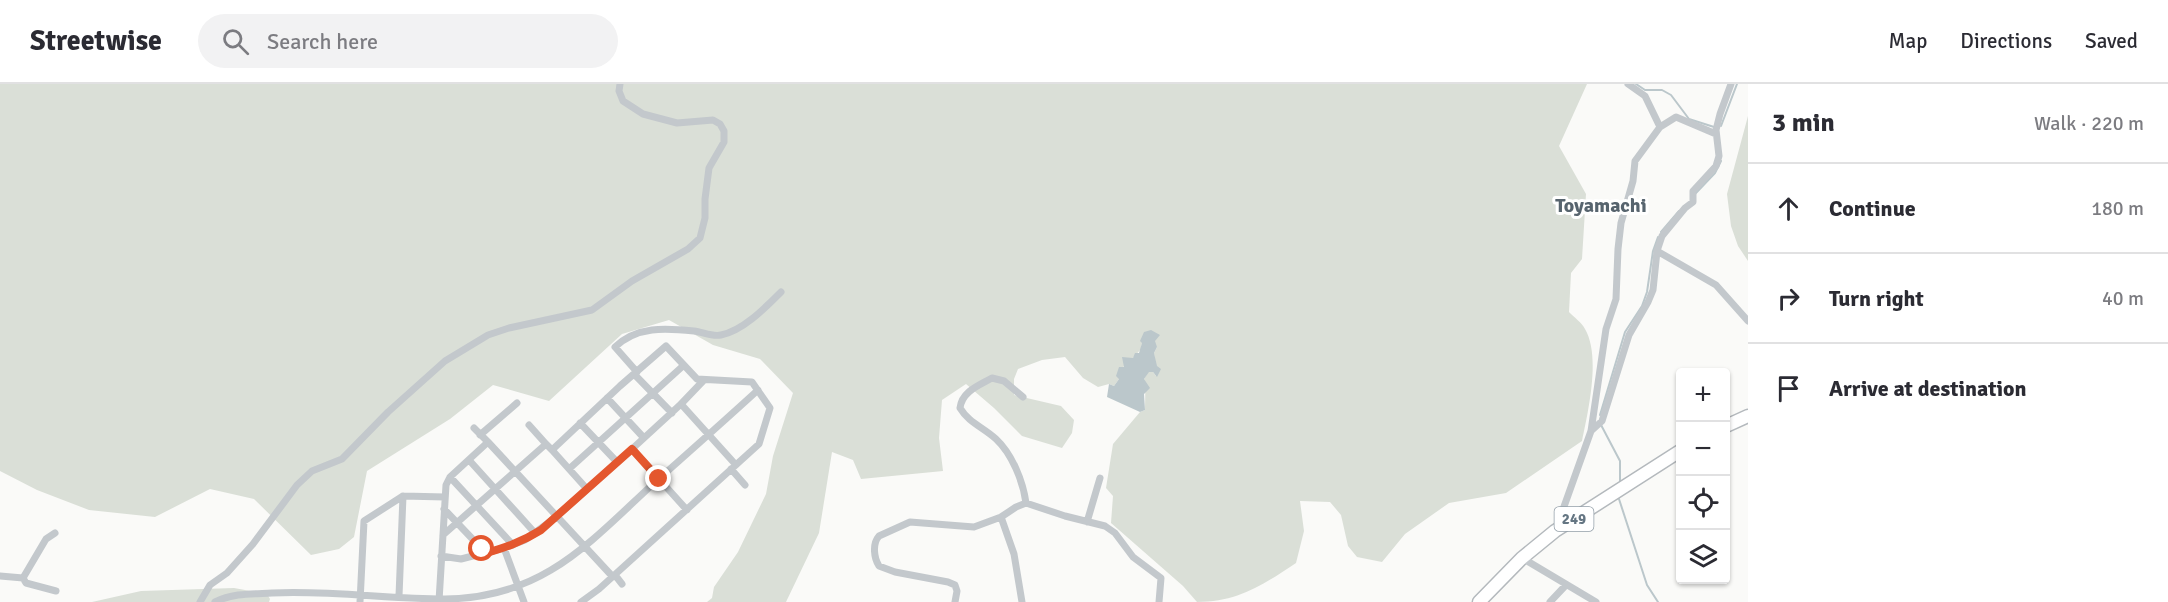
<!DOCTYPE html>
<meta charset="utf-8">
<style>
body{margin:0;font-family:Signika,sans-serif;background:#f2f2f3;color:#2b2b33}
.controls{position:absolute;right:18px;bottom:18px;display:grid;overflow:hidden;border-radius:6px;box-shadow:0 2px 4px #0004}
.controls button{width:54px;height:54px;display:grid;place-items:center;padding:0;border:0;border-bottom:2px solid #e1e1e2;background:#fff;color:#2b2b33;font:30px sans-serif}
.stop{position:absolute;width:18px;height:18px;margin:-14px;border:4px solid #e4572e;border-radius:50%;background:#fff}
.stop.end{background:#e4572e;border-color:#fff;box-shadow:0 2px 6px #0008}
.list{margin:0;padding:0;list-style:none}
h2{display:flex;justify-content:space-between;align-items:center;height:78px;margin:0;padding:0 24px;font-size:26px}
h2 small{font-size:20px;font-weight:400;color:#7c7c81}
.list li{display:grid;grid-template-columns:39px 1fr auto;gap:18px;align-items:center;box-sizing:border-box;height:90px;padding:0 24px;border-top:2px solid #e1e1e2}
.list b{display:block;font-size:22px;white-space:nowrap}
.list em{font-size:20px;font-style:normal;color:#7c7c81}
.icon{flex:none;width:33px;height:33px;fill:none;stroke:currentColor;stroke-width:2;stroke-linecap:round;stroke-linejoin:round}
.map{position:relative;flex:none;width:1748px;height:518px;overflow:hidden}
header{display:flex;align-items:center;gap:36px;box-sizing:border-box;height:84px;padding:0 30px;background:#fff;border-bottom:2px solid #e1e1e2}
header strong{font-size:28px}
nav{display:flex;gap:33px;margin-inline-start:auto;font-size:21px}
.search{width:420px;height:54px;background:#f2f2f3;display:flex;align-items:center;gap:15px;box-sizing:border-box;padding:0 21px;border-radius:33px;color:#7c7c81;font-size:22px}
main{display:flex}
aside{flex:1;background:#fff}
.map>svg:first-child{display:block}
</style>
<header>
<strong>Streetwise</strong>
<div class="search"><svg class="icon" aria-label="search" viewBox="0 0 24 24"><circle cx="10" cy="10" r="6"/><path d="M15 15l6 6"/></svg>Search here</div>
<nav><a>Map</a><a>Directions</a><a>Saved</a></nav>
</header>
<main>
<div class="map">
<svg width="1748" height="518" viewBox="0 0 1748 518">
<rect width="100%" height="100%" fill="#fafaf8"/>
<path fill="#dadfd7" d="M0 0H1587L1559 62 1586 110 1582 175 1571 189 1569 228C1574 233 1582 239 1585 245 1601 272 1588 328 1582 357L1506 409 1449 419 1405 450 1382 478 1357 473 1348 462 1341 431 1330 418 1300 417 1304 447 1296 479C1263 501 1238 518 1197 518L1183 502 1111 439 1113 412 1106 404 1113 360 1140 328 1145 326C1145 319 1146 300 1144 295L1148 288H1153L1156 292 1154 269 1157 263 1142 259 1141 265 1133 274H1127L1119 295 1114 302 1109 300 1098 303 1083 294 1065 273 1042 276 1018 285 1014 295V311L1061 322 1074 336 1072 349 1062 364 1022 352 994 324 966 300 942 316 939 354 943 387 861 395 853 376 832 368 819 449 786 518H707L712 514 714 503 738 468 766 410 773 372 793 309 760 275 713 261 669 236 622 250 549 317 493 301 450 335 367 387 354 453 339 465 311 471 254 415 210 405 155 433 89 426 37 406 0 387Z
M1748 32V177L1738 162 1731 142 1727 110Z
M234 504 267 510 270 515 269 518H92L141 507Z"/>
<path fill="#bbc7cb" d="M1151 246 1160 251 1155 257 1157 263 1154 269 1157 282 1161 285 1157 293 1153 288H1149L1144 295 1150 304 1144 310 1145 326 1140 328 1107 313 1109 300 1114 302 1119 295 1116 292 1119 283H1124L1122 273 1133 274 1135 269H1139L1142 259 1140 257 1144 248Z"/>
<g fill="none" stroke-linecap="round" stroke-linejoin="round">
<path stroke="#bbc7cb" stroke-width="2" d="M1636 0 1645 6H1662L1671 11 1689 35 1714 43
M1721 42 1737 0
M1695 110 1715 89 1721 77
M1661 148 1679 127
M1600 331 1625 248 1642 222 1647 208 1653 167 1658 153
M1600 339 1620 377V398
M1619 415 1647 501 1658 518"/>
<defs>
<path id="highway" d="M1726 342 1748 332
M1479 518 1522 474 1555 447 1680 367"/>
</defs>
<use href="#highway" stroke="#b4b9bd" stroke-width="15"/>
<path stroke="#c3c8cc" stroke-width="7" d="M1628 0 1645 12 1660 43
M1657 167 1716 201 1748 237
M637 288 615 263C637 242 665 244 694 247 703 248 712 253 721 251 743 247 766 223 781 208
M634 290 672 329
M704 296 681 320 736 381
M1023 313 1004 297 992 294C980 301 962 307 960 324 969 339 983 343 996 355 1012 370 1023 397 1026 419
M607 314 644 354
M681 320 632 365 687 426
M580 339 617 378
M529 341 546 360
M474 344 488 358
M1591 347 1602 337 1629 251 1648 218 1653 206 1657 167 1662 152 1685 124 1693 118V107L1716 82 1719 72 1716 46 1720 30 1731 0
M480 351 517 319
M552 366 587 405
M469 376 535 449
M569 385 684 281
M731 385 745 401
M450 393 513 461
M444 425 482 465 483 470
M1001 433 1014 470 1022 518
M1087 438 1100 394
M1556 445 1591 347 1606 245 1616 215 1618 165 1621 139 1633 97 1635 77 1660 43 1676 33 1716 50
M443 451 546 360 552 366 620 302 666 262 697 295 752 298 770 324 759 360 599 505 581 518
M504 464 524 518
M441 472 461 475 504 464 525 456 556 433 632 365
M1522 474 1596 518
M615 491 622 500
M0 492 23 494 46 455 55 449
M23 494 26 499 56 507
M399 512 403 412
M439 517 446 401 450 393 488 358 613 493
M200 518 210 501 227 489 253 460 297 401 312 387 342 375 388 328 445 277 488 251 509 244 592 226 632 197 688 165 700 154 705 134V115L709 84 724 58V47L720 40 713 36 677 39 643 30 623 17 619 7 620 0
M215 518C233 509 252 510 272 509 330 506 387 515 445 515 542 514 587 461 653 400 688 369 723 338 758 306
M360 518 364 437 403 412 445 413
M955 518 957 507 955 501 948 498 895 488 879 482C874 474 872 460 879 452L910 438 974 443 1001 433 1016 423 1026 419 1065 432 1105 442 1115 449 1133 473 1161 494 1159 518
M1550 518 1566 501"/>
<use href="#highway" stroke="#fff" stroke-width="12"/>
</g>
<g fill="none" stroke-linecap="round" stroke-linejoin="round">
<path stroke="#e4572e" stroke-width="8" d="M482 465 483 470C504 464 522 458 541 446L632 365 659 395"/>
</g>
<g text-anchor="middle" dominant-baseline="central" stroke-width="6" stroke-linejoin="round" paint-order="stroke">
<rect fill="#fff" stroke="#939fa8" stroke-width="1.5" x="1554.5" y="423" width="39" height="24" rx="4.5"/>
<g font-size="15" font-weight="bold" fill="#657683">
<text x="1574" y="435">249</text>
</g>
<g font-size="20" font-weight="bold" fill="#57646e" stroke="#fff">
<text x="1601" y="121">Toyamachi</text>
</g>
</g>
</svg>
<div class="controls">
<button>+</button>
<button>−</button>
<button><svg class="icon" aria-label="locate" viewBox="0 0 24 24"><circle cx="12" cy="12" r="6"/><path d="M12 2v4M12 18v4M2 12h4M18 12h4"/></svg></button>
<button><svg class="icon" aria-label="layers" viewBox="0 0 24 24"><path d="M12 4l9 5-9 5-9-5zM3 14l9 5 9-5"/></svg></button>
</div>
<div class="stop" style="left:482px;top:465px"></div>
<div class="stop end" style="left:659px;top:395px"></div>
</div>
<aside>
<h2>3 min<small>Walk · 220 m</small></h2>
<ul class="list">
<li><svg class="icon" aria-label="ahead" viewBox="0 0 24 24"><path d="M12 20V5M6 11l6-6 6 6"/></svg><div><b>Continue</b></div><em>180 m</em></li>
<li><svg class="icon" aria-label="right" viewBox="0 0 24 24"><path d="M7 20v-9h11M14 6l5 5-5 5"/></svg><div><b>Turn right</b></div><em>40 m</em></li>
<li><svg class="icon" aria-label="arrive" viewBox="0 0 24 24"><path d="M6 21V4h12l-3 4 3 4H6"/></svg><div><b>Arrive at destination</b></div></li>
</ul>
</aside>
</main>
